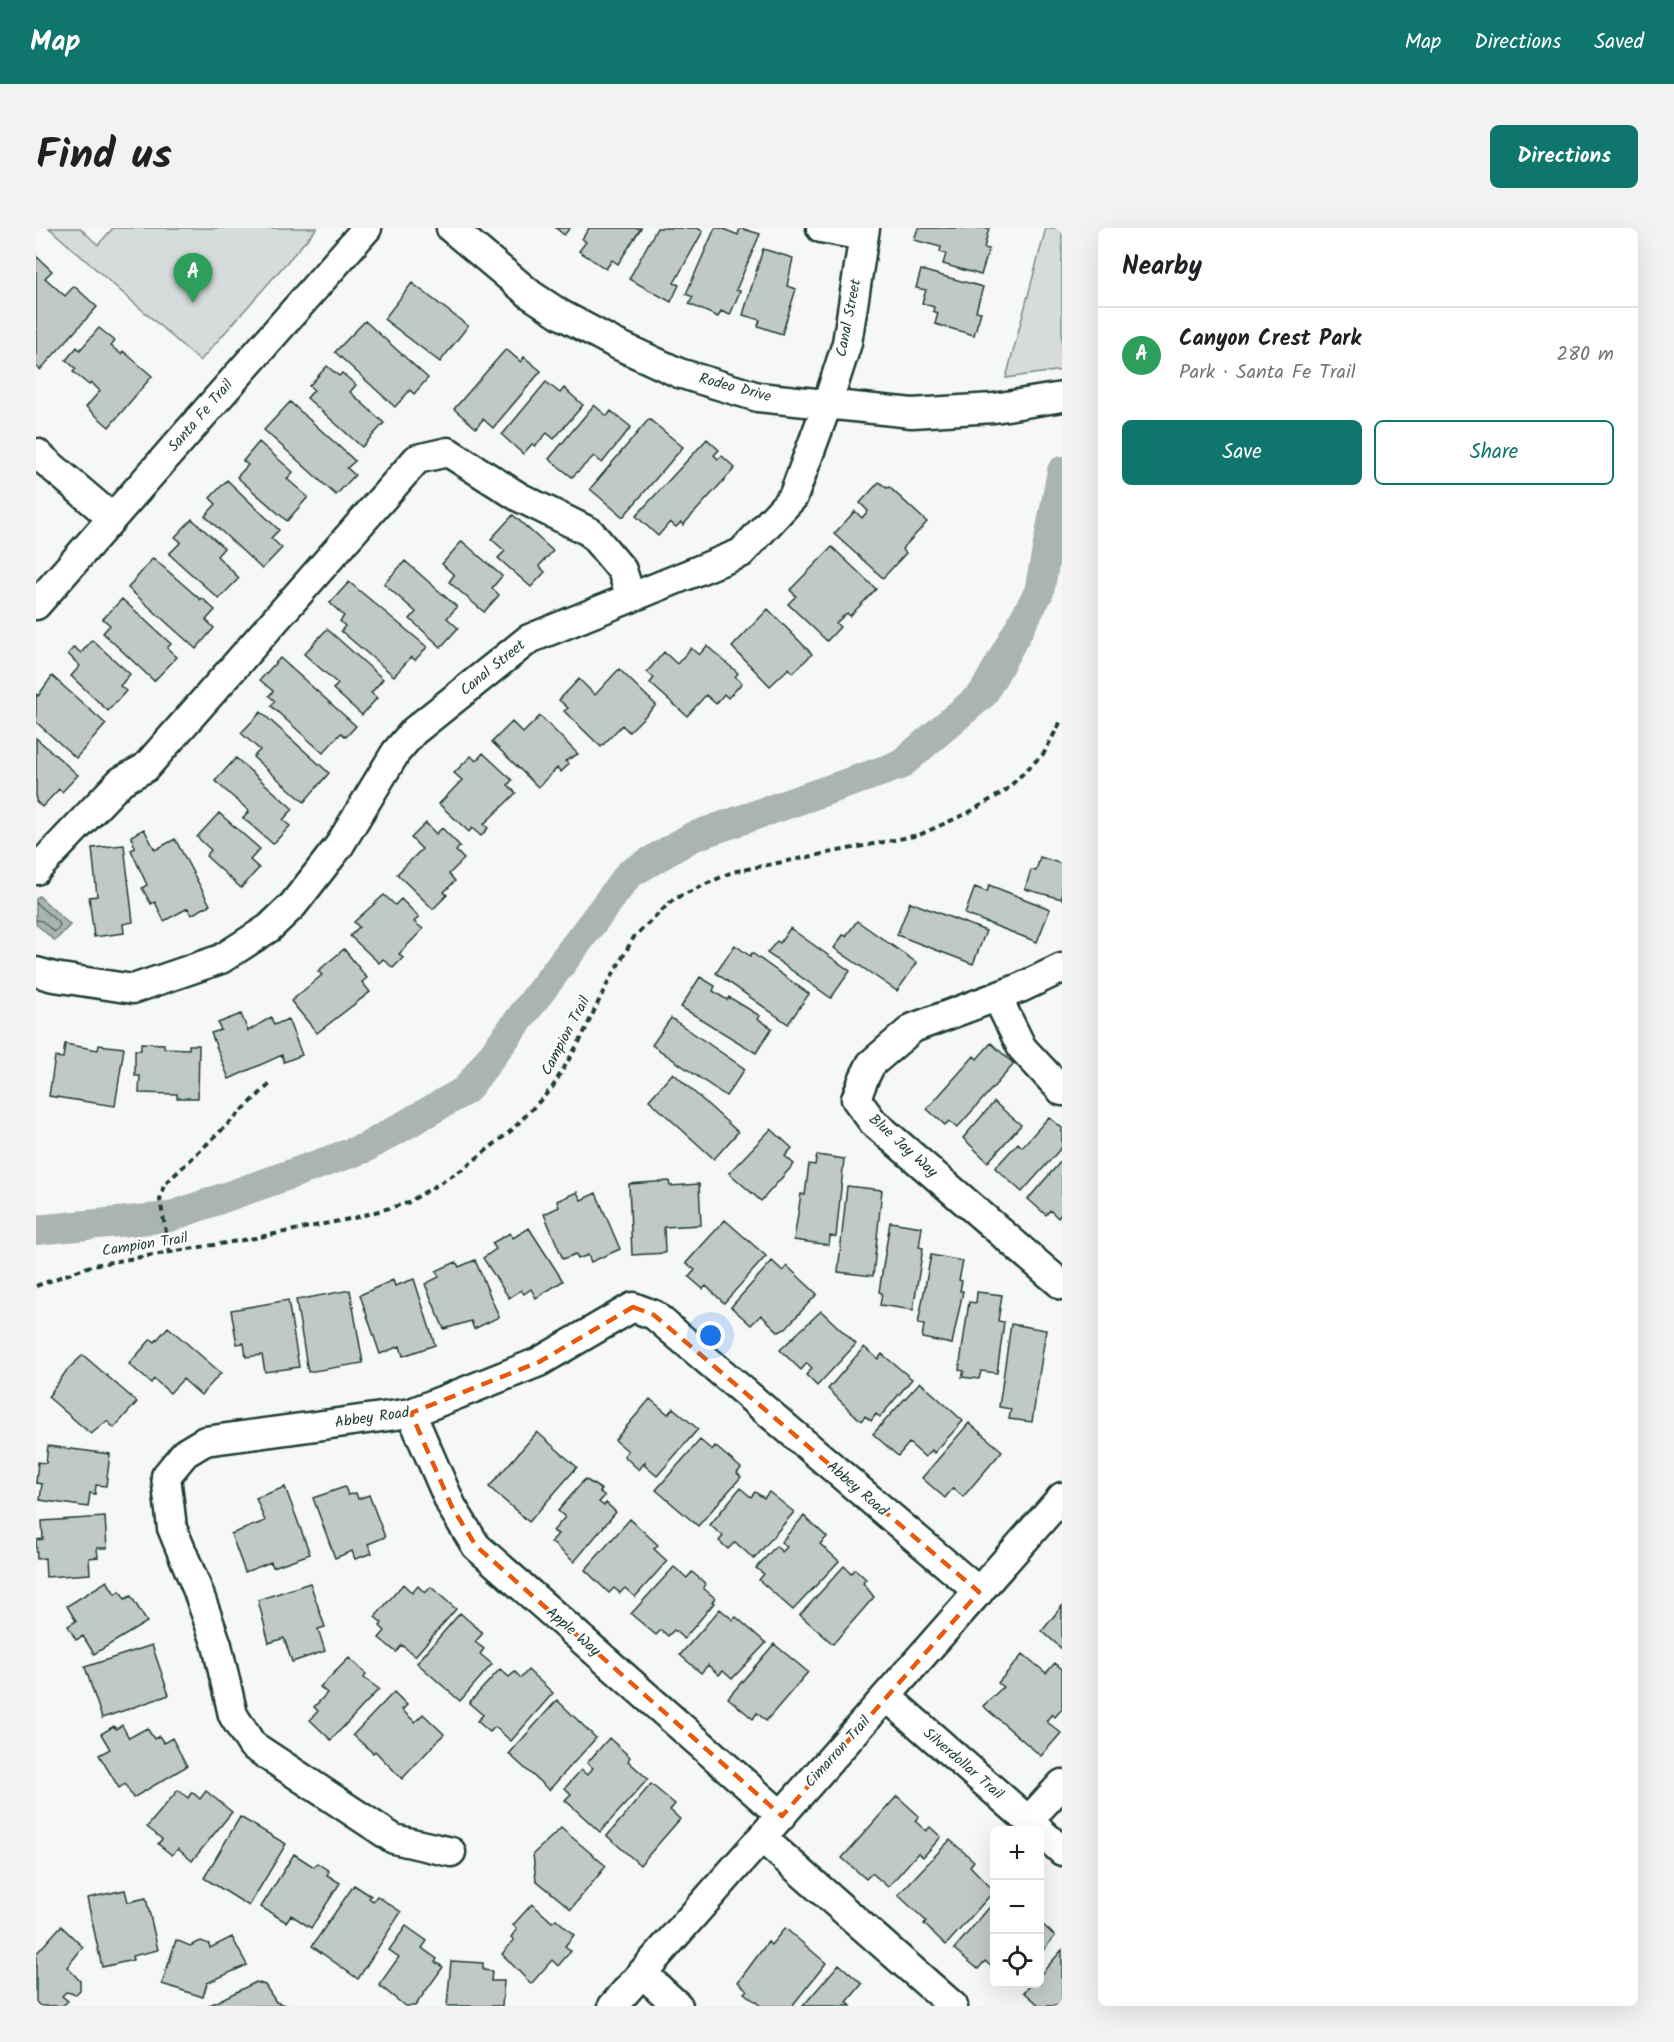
<!DOCTYPE html>
<meta charset="utf-8">
<style>
body{margin:0;font-family:Kalam,sans-serif;background:#f2f2f2;color:#202124}
.controls{position:absolute;right:18px;bottom:18px;display:grid;overflow:hidden;border-radius:9px;box-shadow:0 6px 24px #0002}
.controls button{width:54px;height:54px;display:grid;place-items:center;padding:0;border:0;border-bottom:2px solid #e0e0e0;background:#fff;color:#202124;font:30px sans-serif}
.you{position:absolute;left:675px;top:1108px;width:21px;height:21px;margin:-15px;border:4px solid #fff;border-radius:50%;background:#1a73e8;box-shadow:0 0 0 9px #1a73e833}
.badge{display:grid;place-items:center;width:39px;height:39px;border-radius:50%;background:#0f766e;color:#fff;font-size:20px;font-weight:700}
.pin{position:absolute;translate:-50% -50px;filter:drop-shadow(0 2px 3px #0008)}
.pin::after{content:'';position:absolute;top:32px;width:21px;height:18px;background:inherit;clip-path:polygon(0 0,100% 0,50% 100%)}
.list{margin:0;padding:0;list-style:none}
h2{display:flex;justify-content:space-between;align-items:center;height:78px;margin:0;padding:0 24px;font-size:26px}
h2 small{font-size:20px;font-weight:400;color:#757577}
.list li{display:grid;grid-template-columns:39px 1fr auto;gap:18px;align-items:center;box-sizing:border-box;height:96px;padding:0 24px;border-top:2px solid #e0e0e0}
.list b{display:block;font-size:22px;white-space:nowrap}
.list p{margin:0;font-size:20px;white-space:nowrap;color:#757577}
.list em{font-size:20px;font-style:normal;color:#757577}
.actions{display:flex;gap:12px;padding:18px 24px}
.actions a{flex:1;padding:14px 0;border:2px solid #0f766e;border-radius:9px;text-align:center;font-size:21px;color:#0f766e}
.actions .main{background:#0f766e;color:#fff}
.icon{flex:none;width:33px;height:33px;fill:none;stroke:currentColor;stroke-width:2;stroke-linecap:round;stroke-linejoin:round}
.map{position:relative;flex:none;width:1026px;height:1778px;overflow:hidden;border-radius:9px}
header{display:flex;align-items:center;gap:36px;box-sizing:border-box;height:84px;padding:0 30px;background:#0f766e;color:#fff}
header strong{font-size:28px}
nav{display:flex;gap:33px;margin-inline-start:auto;font-size:21px}
.intro{display:flex;align-items:center;justify-content:space-between;box-sizing:border-box;height:144px;padding:0 36px}
h1{margin:0;font-size:42px}
.button{padding:15px 27px;border-radius:9px;background:#0f766e;color:#fff;font-size:21px;font-weight:700}
main{display:flex;gap:36px;padding:0 36px}
aside{flex:1;background:#fff;border-radius:9px;box-shadow:0 6px 24px #0002}
.map>svg:first-child{display:block}
</style>
<header>
<strong>Map</strong>
<nav><a>Map</a><a>Directions</a><a>Saved</a></nav>
</header>
<div class="intro"><h1>Find us</h1><a class="button">Directions</a></div>
<main>
<div class="map">
<svg width="1026" height="1778" viewBox="0 0 1026 1778">
<rect width="100%" height="100%" fill="#f6f7f7"/>
<filter id="ink" filterUnits="userSpaceOnUse"><feTurbulence type="fractalNoise" baseFrequency=".0167" numOctaves="2"/><feDisplacementMap in="SourceGraphic" scale="12" xChannelSelector="R" yChannelSelector="G"/><feConvolveMatrix kernelMatrix="1 2 1 2 8 2 1 2 1" color-interpolation-filters="sRGB"/></filter>
<g filter="url(#ink)">
<path fill="#d6dcdb" stroke="#7a8c88" stroke-width="1.5" d="M13 0H44L62 17 77 0H281L164 133Z
M1010 0H1026V142L970 150Z"/>
<path fill="#aab5b1" stroke="#72857f" stroke-width="1.5" d="M3 668 34 697 19 713 0 696V671Z"/>
<g fill="none" stroke-linecap="round" stroke-linejoin="round">
<path stroke="#576d66" stroke-width="1.5" d="M0 675 23 695 24 698 18 704 6 693 0 692"/>
<path stroke="#aab5b1" stroke-width="30" d="M0 1002 133 989 329 920 430 862 593 646 656 609 864 537 947 466 1003 364 1026 243"/>
</g>
<path fill="#c0c9c6" stroke="#1f3d34" stroke-width="1.5" d="M520 0H534L528 7Z
M553 0H605L582 36 576 32 570 41 543 23 550 14 546 11Z
M621 0H661L667 3 638 55 643 57 635 74 593 51Z
M679 0H685L702 7 704 0 724 6 700 62 704 63 694 87 685 83 682 89 653 76 657 69 650 66Z
M882 0H953L948 20 953 21 945 47 907 36 910 26 904 24 905 19 878 12Z
M727 21 757 30 751 58 760 61 746 106 722 98 724 92 707 87Z
M0 28 16 43 9 50 29 68 38 58 61 79 4 142 0 138Z
M885 42 947 59 940 83 945 84 938 107 899 96 902 85 897 83 898 79 886 75 890 62 880 60Z
M376 55 432 98 404 134 348 91Z
M329 93 392 150 378 166 374 162 359 179 299 124Z
M63 100 79 113 75 118 85 126 87 123 116 148 73 199 50 179 64 163 55 154 53 157 37 144 40 141 30 132 41 119 44 122Z
M470 121 485 134 488 129 505 143 457 200 447 191 440 200 418 181Z
M291 138 303 148 306 145 320 157 314 164 348 195 326 219 271 170 278 162 273 158Z
M510 154 524 165 528 160 547 177 518 211 511 205 499 218 496 216 487 226 466 207Z
M254 174 319 233 311 240 319 247 300 267 228 202Z
M558 177 571 188 575 183 595 199 566 235 558 228 536 249 513 231Z
M613 191 647 219 587 289 554 261Z
M671 211 683 222 678 227 682 231 686 228 699 240 647 297 645 294 640 299 634 294 622 308 600 288Z
M223 214 257 244 251 251 272 269 251 293 201 249 212 237 207 233Z
M191 252 243 302 235 310 246 320 226 341 169 288 180 276 174 270Z
M843 254 851 260 853 259 891 294 866 321 870 325 847 350 798 306 819 283 826 290 832 283 824 275Z
M477 287 517 323 503 338 509 344 495 359 462 330 469 323 455 311Z
M156 291 188 320 181 328 203 350 183 371 133 326 145 314 139 309Z
M426 313 466 348 456 360 463 367 448 384 413 354 418 347 406 336Z
M796 319 840 361 814 388 811 385 800 395 804 399 791 413 752 376 760 368 754 362Z
M117 330 165 372 166 370 179 382 170 392 178 400 160 421 92 360Z
M369 333 421 379 411 390 422 400 405 419 374 391 380 384 348 356Z
M313 354 391 419 379 432 375 429 358 448 305 403 309 398 304 393 308 388 294 375Z
M86 371 135 416 131 420 141 429 118 453 67 405 74 397 67 391Z
M732 381 776 426 757 445 753 440 734 458 696 419Z
M291 401 347 451 335 465 341 470 326 487 297 461 302 456 268 426Z
M56 412 94 446 84 458 90 463 72 483 35 448 44 438 32 426 38 419 45 425Z
M671 418 702 445 699 449 706 455 692 470 688 466 680 476 670 467 651 488 614 455 618 450 611 444 628 424 641 436 655 420 663 427Z
M244 430 320 498 310 509 305 505 287 525 235 478 239 473 233 468 237 463 224 452Z
M583 441 620 477 593 504 586 497 565 519 528 483 532 480 523 472 543 451 559 467Z
M16 448 70 496 40 530 0 494V466L2 468Z
M225 484 293 545 268 574 217 529 224 522 205 505Z
M504 488 542 526 529 533 533 536 525 544 521 540 502 559 456 514 476 494 487 505Z
M0 510 42 547 26 564 23 561 6 579 0 573Z
M447 525 476 552 472 557 480 565 448 596 452 600 445 608 436 600 433 604 403 576 426 552 418 545 435 528 440 533Z
M200 530 257 581 247 592 254 598 237 616 207 590 213 583 179 553Z
M183 585 224 621 214 632 223 640 205 660 170 628 175 622 161 609Z
M390 595 400 606 406 600 424 618 420 623 428 631 413 646 419 653 408 664 411 667 397 681 361 646 386 621 375 610Z
M108 601 119 622 139 611 174 677 155 687 152 680 128 693 119 674 115 676 106 660 111 657 95 622 99 620 95 608Z
M88 617 97 694 87 696 88 705 58 709 53 669 61 668 56 620Z
M1004 629 1026 636V671L989 661 995 642 1000 643Z
M953 657 1014 681 1001 714 929 686 939 659 951 664Z
M348 667 359 677 365 671 383 689 378 694 387 701 363 726 367 730 357 740 347 731 343 735 314 708 323 699 318 694Z
M874 674 950 703 937 736 861 707Z
M821 693 881 735 861 763 798 720 807 707 810 708Z
M754 700 814 743 795 770 731 725 741 713 744 715Z
M699 717 714 728 716 725 773 766 752 796 680 745Z
M308 721 331 750 326 754 334 764 281 805 255 773 286 747 282 743Z
M664 749 679 758 677 763 691 772 693 769 724 788 722 791 736 800 720 825 645 779Z
M205 786 212 803 235 789 238 797 252 791 266 827 248 834 246 827 193 851 175 805 185 802 182 795Z
M635 790 709 841 690 868 616 817Z
M105 815 128 816V820L153 821V817H163L162 870H141V866L103 865 104 848H99V822H105Z
M955 815 978 836 921 900 913 893 909 897 891 881 938 828 941 831Z
M29 816 62 822 63 817 88 820 79 878 13 868 19 829 27 830Z
M637 845 702 904 678 931 613 872Z
M958 874 985 897 952 934 927 910Z
M1013 889 1026 900V919L986 964 959 940 982 915 986 919Z
M735 901 756 920 749 928 758 936 725 973 693 945Z
M781 927 808 931 800 1009 794 1008 793 1017 758 1012 765 966 769 967 773 936 779 937Z
M1026 932V985L1022 990 1014 982 1010 987 992 971Z
M633 953 634 958 663 956 665 997 628 999 629 1025 596 1027 593 956Z
M811 958 846 962 837 1048 802 1044Z
M541 964 545 972 560 965 584 1021 555 1034 552 1027 542 1031 540 1026 527 1031 508 986 523 979 521 973Z
M689 992 730 1028 688 1075 670 1058 667 1061 653 1049 659 1042 650 1035Z
M854 994 886 999 883 1019 887 1020 877 1082 844 1077 846 1065 843 1064Z
M493 1000 527 1053 500 1070 495 1061 488 1066 485 1062 473 1070 447 1030 460 1021 456 1015 474 1005 477 1010Z
M895 1027 927 1033 923 1052 926 1053 924 1063H927L916 1116 886 1110 888 1097 882 1096Z
M439 1032 463 1089 438 1101 435 1093 408 1101 389 1056 403 1049 400 1043 420 1034 423 1039Z
M736 1033 747 1043 751 1038 781 1066 749 1101 743 1104 725 1087 715 1097 695 1079Z
M378 1051 399 1117 367 1128 364 1118 344 1126 324 1067 357 1052 359 1058Z
M314 1062 327 1135 272 1144 260 1072Z
M941 1064 966 1067 962 1093 968 1094 961 1145 945 1143 943 1151 926 1149 928 1143 923 1142 933 1074 940 1075Z
M252 1072 263 1139 229 1144 226 1127 210 1129 208 1115 201 1116 195 1082Z
M785 1083 820 1116 781 1158 770 1147 776 1140 771 1135 765 1142 744 1122Z
M975 1096 1010 1102 996 1194 973 1191 975 1181 963 1179Z
M132 1099 185 1145 165 1167 147 1151 134 1165 118 1151 115 1155 93 1136 115 1111 119 1114Z
M828 1119 842 1131 846 1126 876 1151 844 1189 840 1186 835 1193 829 1188 825 1193 792 1161Z
M47 1127 101 1174 78 1200 71 1193 55 1206 12 1169 31 1142Z
M884 1154 927 1193 898 1225 896 1222 889 1229 873 1215 862 1228 837 1206Z
M614 1171 632 1186 637 1180 662 1201 621 1248 609 1238V1234L603 1242 588 1228 592 1223 579 1212Z
M933 1195 966 1223 927 1269 917 1260 909 1270 886 1250Z
M501 1204 541 1239 493 1294 453 1259Z
M664 1212 676 1222 679 1218 705 1240 701 1245 705 1249 662 1298 620 1262Z
M12 1218 74 1226 70 1258 60 1257 59 1266 54 1265 52 1279 4 1272 6 1256 0 1255 2 1234 10 1235Z
M549 1251 566 1262 564 1264 569 1268 563 1274 568 1278 570 1275 580 1284 538 1334 515 1314 522 1306 517 1303 529 1289 522 1283Z
M249 1259 274 1326 237 1339 235 1334 209 1344 195 1306 229 1293 220 1270Z
M309 1259 312 1267 320 1265 322 1271 333 1267 349 1309 332 1316 336 1325 319 1331 316 1323 299 1330 277 1270Z
M704 1260 715 1269 719 1264 728 1270 733 1264 758 1284 718 1331 699 1314 692 1321 683 1313 687 1308 674 1297Z
M768 1288 791 1309 784 1316 803 1333 757 1382 723 1352 728 1346 720 1340 740 1318 746 1324 751 1319 745 1314Z
M69 1289 71 1320H61L62 1329 53 1330 54 1346 10 1349 9 1330 1 1331 0 1312 7 1311 6 1293Z
M594 1291 622 1317 618 1321 631 1333 599 1369 589 1360 584 1365 578 1360 573 1365 549 1342Z
M808 1338 815 1345 819 1341 830 1351 827 1355 838 1369 797 1416 764 1387Z
M638 1339 651 1350 656 1344 670 1356 667 1360 679 1370 676 1374 678 1375 648 1411 638 1402 632 1408 625 1402 620 1407 595 1386Z
M71 1353 79 1366 84 1363 89 1371 95 1368 111 1394 58 1426 47 1408 40 1412 32 1398 40 1393 31 1378Z
M274 1355 289 1399 282 1401 289 1423 256 1434 248 1410 233 1415 222 1372Z
M367 1356 376 1365 382 1358 389 1365 395 1359 420 1381 379 1428 366 1417 360 1424 343 1410 349 1403 344 1398 346 1395 339 1389Z
M1026 1378V1421L1006 1403Z
M684 1381 697 1392 700 1389 730 1415 696 1451 687 1443 683 1447 672 1437 665 1445 644 1427Z
M424 1385 447 1405 439 1414 448 1421 444 1426 456 1436 424 1473 381 1435Z
M738 1416 772 1444 730 1493 721 1485 717 1491 692 1470Z
M116 1417 133 1467 66 1490 49 1439Z
M987 1426 1010 1445 1019 1435 1026 1441V1481L1019 1489 1016 1486 1010 1493 1025 1505 1005 1528 947 1478 967 1459 962 1455Z
M313 1430 330 1446 328 1450 343 1461 295 1512 274 1492 282 1483 278 1479 291 1465 284 1459Z
M464 1441 473 1449 479 1444 485 1450 492 1442 517 1465 475 1513 459 1499 454 1504 441 1493 447 1487 433 1475Z
M358 1464 371 1477 366 1482 379 1494 387 1486 408 1506 366 1551 339 1523 337 1525 317 1507Z
M521 1472 560 1510 513 1562 473 1526Z
M86 1497 93 1510 111 1500 118 1511 123 1508 128 1515 136 1510 151 1538 97 1570 89 1556 83 1560 63 1527 74 1521 65 1506 78 1498 80 1501Z
M573 1510 594 1529 592 1533 612 1551 564 1604 529 1572 535 1566 529 1560 545 1542 551 1547 557 1540 551 1535Z
M615 1556 639 1576 634 1582 644 1591 604 1637 571 1608Z
M142 1562 152 1570 156 1564 164 1571 170 1563 196 1584 156 1633 142 1621 136 1627 122 1616 126 1611 111 1599Z
M861 1568 883 1588 879 1593 890 1603 894 1599 905 1609 887 1629 882 1625 852 1659 836 1645 830 1651 806 1630Z
M204 1589 250 1616 213 1678 168 1650Z
M525 1600 570 1638 535 1681 500 1652 497 1626Z
M914 1612 938 1633 934 1638 958 1663 910 1717 888 1696 890 1693 862 1667Z
M258 1626 278 1639 281 1635 293 1643 291 1647 304 1655 275 1700 255 1687 250 1694 225 1679Z
M318 1657 335 1668 333 1670 337 1673 341 1668 365 1684 322 1751 276 1718Z
M89 1662 92 1674 110 1670 122 1722 96 1728 97 1732 66 1739 51 1670Z
M958 1674V1741L949 1733 942 1741 918 1721Z
M496 1676 516 1694 520 1691 538 1707 529 1718 535 1723 522 1738 516 1732 495 1756 466 1726 478 1712 475 1709 481 1701 477 1697Z
M1004 1694 1019 1708 1004 1726Z
M25 1698 47 1719 31 1739 44 1753V1762L40 1766 30 1764 26 1768 32 1773 26 1778H4L0 1774V1726Z
M370 1698 391 1713 386 1720 401 1731 399 1734 407 1739 379 1778H369L343 1757 363 1729 353 1722Z
M749 1700 790 1735 756 1778H725L708 1765 711 1762 702 1754 732 1714 735 1717Z
M196 1709 211 1737 171 1755 167 1769 126 1756 140 1712 154 1718 165 1713 173 1716 174 1720Z
M1026 1722V1778H1004L988 1764 996 1756H1004V1747Z
M415 1733 447 1735V1742L456 1743 455 1753H468L466 1778H411Z
M803 1736 826 1756 811 1774 815 1778H767Z
M220 1754 229 1757 240 1774 252 1778H172Z"/>
<g fill="none" stroke-linecap="round" stroke-linejoin="round">
<defs>
<path id="minor" d="M415 0 495 67 524 86 580 116 643 145 722 169 876 185 958 180 1026 169
M785 0 827 8
M0 225 76 290
M0 377 331 0
M0 642 85 553 109 540 381 231 412 224 483 269 554 304 586 342 595 370
M1026 740 984 760 877 800 835 836 828 850 820 871 837 894 1026 1057
M0 744 18 749 97 761 185 731 233 700 257 677 303 618 360 524 378 503 493 411 705 325 757 269 791 177 811 115 829 0
M961 769 986 820 1026 863
M375 1185 416 1279 440 1318 746 1588
M851 1469 1003 1602
M992 1593 1026 1556
M1004 1603 1026 1623
M726 1610 917 1778
M415 1624 358 1611 216 1517 197 1487 181 1417 162 1363 136 1300 130 1248 149 1225 169 1213 375 1185 503 1134 597 1079 618 1087 943 1364
M606 1745 642 1778
M577 1778 1026 1269"/>
</defs>
<use href="#minor" stroke="#1f3d34" stroke-width="33"/>
<path stroke="#1f3d34" stroke-width="4" stroke-dasharray="6 4.5" stroke-linecap="butt" d="M134 1026 124 972 128 957 235 855
M0 1058 57 1037 219 1010 318 990 371 975 427 941 476 902 516 860 545 811 568 762 598 709 638 671 696 644 883 607 932 585 969 563 1008 525 1026 491"/>
<use href="#minor" stroke="#fff" stroke-width="28"/>
</g>
</g>
<path fill="none" stroke="#e8590c" stroke-width="4.5" stroke-dasharray="12 8" stroke-linejoin="round" d="M597 1079 618 1087 943 1364 746 1588 440 1318 416 1279 375 1185 503 1134Z"/>
<g text-anchor="middle" dominant-baseline="central" stroke-width="4.5" stroke-linejoin="round" paint-order="stroke">
<g font-size="15" fill="#1f3d34" stroke="#fff">
<text transform="translate(813 90) rotate(-79)">Canal Street</text>
<text transform="translate(699 160) rotate(15)">Rodeo Drive</text>
<text transform="translate(165 188) rotate(-49)">Santa Fe Trail</text>
<text transform="translate(457 440) rotate(-39)">Canal Street</text>
<text transform="translate(530 808) rotate(-62)">Campion Trail</text>
<text transform="translate(867 918) rotate(42)">Blue Jay Way</text>
<text transform="translate(109 1017) rotate(-9)">Campion Trail</text>
<text transform="translate(336 1190) rotate(-8)">Abbey Road</text>
<text transform="translate(821 1261) rotate(41)">Abbey Road</text>
<text transform="translate(537 1404) rotate(41)">Apple Way</text>
<text transform="translate(802 1524) rotate(-48)">Cimarron Trail</text>
<text transform="translate(927 1536) rotate(41)">Silverdollar Trail</text>
</g>
</g>
</svg>
<div class="controls">
<button>+</button>
<button>−</button>
<button><svg class="icon" aria-label="locate" viewBox="0 0 24 24"><circle cx="12" cy="12" r="6"/><path d="M12 2v4M12 18v4M2 12h4M18 12h4"/></svg></button>
</div>
<div class="you"></div>
<div class="pin badge" style="left:157px;top:75px;background:#2e9e5b">A</div>
</div>
<aside>
<h2>Nearby<small></small></h2>
<ul class="list">
<li><span class="badge" style="background:#2e9e5b">A</span><div><b>Canyon Crest Park</b><p>Park · Santa Fe Trail</p></div><em>280 m</em></li>
</ul>
<div class="actions"><a class="main">Save</a><a>Share</a></div>
</aside>
</main>
